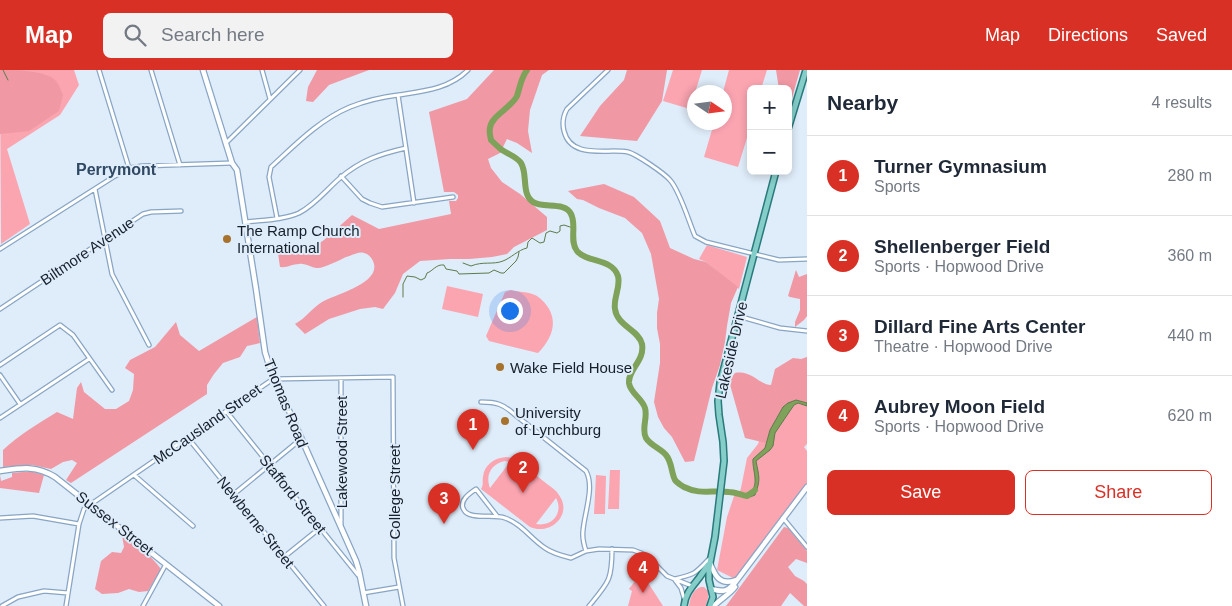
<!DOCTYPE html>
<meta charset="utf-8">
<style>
body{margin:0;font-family:Helvetica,sans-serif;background:#f2f2f3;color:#1f2937}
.controls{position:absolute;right:15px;top:15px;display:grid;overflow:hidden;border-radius:8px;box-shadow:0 2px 8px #0003}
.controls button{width:45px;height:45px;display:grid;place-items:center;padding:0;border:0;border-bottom:1px solid #e0e1e3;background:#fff;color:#1f2937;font:25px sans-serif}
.compass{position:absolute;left:687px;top:15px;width:45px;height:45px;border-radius:50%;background:#fff;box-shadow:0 2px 8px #0003;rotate:103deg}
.you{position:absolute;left:509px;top:240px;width:18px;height:18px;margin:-12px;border:4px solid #fff;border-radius:50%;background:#1a73e8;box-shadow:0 0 0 8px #1a73e833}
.badge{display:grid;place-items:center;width:32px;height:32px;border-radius:50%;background:#d93025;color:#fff;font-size:16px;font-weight:700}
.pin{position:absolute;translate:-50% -41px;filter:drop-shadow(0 1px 2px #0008)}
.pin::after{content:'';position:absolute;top:26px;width:18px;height:15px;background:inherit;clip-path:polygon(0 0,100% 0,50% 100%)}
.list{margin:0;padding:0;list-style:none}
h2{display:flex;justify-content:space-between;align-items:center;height:65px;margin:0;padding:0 20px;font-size:21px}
h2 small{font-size:16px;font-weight:400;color:#747a83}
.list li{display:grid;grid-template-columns:32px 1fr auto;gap:15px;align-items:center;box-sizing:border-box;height:80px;padding:0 20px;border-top:1px solid #e0e1e3}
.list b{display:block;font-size:19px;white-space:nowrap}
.list p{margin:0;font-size:16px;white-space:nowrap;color:#747a83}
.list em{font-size:16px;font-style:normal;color:#747a83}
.actions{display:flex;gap:10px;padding:15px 20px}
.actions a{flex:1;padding:11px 0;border:1px solid #d93025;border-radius:8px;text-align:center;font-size:18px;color:#d93025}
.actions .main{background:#d93025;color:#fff}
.icon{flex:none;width:28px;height:28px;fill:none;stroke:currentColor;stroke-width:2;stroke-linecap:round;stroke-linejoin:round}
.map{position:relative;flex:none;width:807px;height:536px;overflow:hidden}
header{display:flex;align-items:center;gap:30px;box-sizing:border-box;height:70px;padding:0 25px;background:#d93025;color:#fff}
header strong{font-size:24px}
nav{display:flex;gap:28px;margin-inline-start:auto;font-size:18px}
.search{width:350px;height:45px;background:#f2f2f3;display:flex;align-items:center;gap:12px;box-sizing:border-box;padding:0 18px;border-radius:8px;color:#747a83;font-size:19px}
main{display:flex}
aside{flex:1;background:#fff}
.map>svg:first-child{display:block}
</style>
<header>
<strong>Map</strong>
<div class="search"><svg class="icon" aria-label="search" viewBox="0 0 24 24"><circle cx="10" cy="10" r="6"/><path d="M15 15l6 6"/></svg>Search here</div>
<nav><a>Map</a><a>Directions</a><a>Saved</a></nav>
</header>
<main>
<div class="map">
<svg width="807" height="536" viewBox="0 0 807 536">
<rect width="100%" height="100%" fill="#dfecf9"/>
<path fill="#fba5b1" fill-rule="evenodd" d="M0 0H74L79 15 60 45 7 79 30 154 1 174Z
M673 0H702L690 39 663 31Z
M729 0H767L761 19H751V55L738 97 704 87 714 53 724 52V22H723Z
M707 175 747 187 739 219 706 192 699 189Z
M447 216 483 224 478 247 442 239Z
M511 220C518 222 531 222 537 226 560 243 556 265 538 283L489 271 486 266 505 222Z
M807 326V374L804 377 807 381V414L735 509 717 500 727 447 734 426 740 421 741 418 747 388 758 374 770 337Z
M506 387 513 388 519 392C528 399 538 407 547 414 551 417 556 420 559 425 573 444 551 466 530 457L481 419C484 414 482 412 483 407 484 395 494 388 506 387ZM505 391 510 392 490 418C485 405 491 394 505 391ZM556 428C564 443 552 457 536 454Z
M610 400H620L619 439H608Z
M596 405 606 406 605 444H594Z
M635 511 638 513 647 511 663 536H628L632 521 629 519Z
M701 517H704L708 521V528L706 536H689C690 528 693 519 701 517Z"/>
<path fill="#f098a4" d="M0 0C15 0 46 0 56 11 59 14 61 21 63 25L59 41 29 61 0 64Z
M317 0H369L329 15 313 32 306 31 308 17Z
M494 0H549L542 5 530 40 528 61 532 83 517 73 507 69 500 83 488 89 491 98 502 112 520 124 547 147V160L514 177 507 184 492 187 469 189H450L420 191 403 204 395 223 383 239 375 237 360 239 329 249 305 264 295 254C306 248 312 238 322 232 334 225 379 214 374 194 373 189 369 184 364 183 359 181 351 186 346 187 340 190 322 199 317 198 311 198 306 193 299 194 292 194 287 198 280 197L278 183 312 178 324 170 352 145 379 159 451 144 449 131H456L458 128V125L454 122H444L429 42 467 29Z
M627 0H667L662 31 637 71 580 66 600 36 624 10Z
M776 0H800L788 42V19H779Z
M604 114 634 127 660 151 670 178 694 189 706 192 738 217 731 233 727 256 725 272 720 295 712 318 694 391 685 392 672 367 664 358 658 347 654 332 660 293V274L657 258V243L659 229 651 184 642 163 625 148 599 138 583 130 577 129 568 121Z
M796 200 799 207 807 204V246L804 250 795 257V252L800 240V229L790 227 788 226Z
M257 247 260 273 247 276 240 287 223 293 214 304 207 315V324L71 413 66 410 77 393 72 390 63 392 51 399 32 395 3 397V380C19 365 39 353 57 342L73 349 77 318 81 312 84 322 105 339H116L129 331 133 320 134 304 125 298 130 290 155 277 176 252 180 265 199 281Z
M807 287V333C801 331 794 330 787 334 779 338 769 364 766 373L745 368 729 311 735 303C752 300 759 315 771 315L775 299 793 288 801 289Z
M23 402H33L44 405 39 423 0 418V405L1 411 12 407V403Z
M784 457 788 458 807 481V493L796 489 788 497 795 506 804 511 807 514V536H804L790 523 781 536H726Z
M122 465C138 473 150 485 161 499L148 521 139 522 129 519 118 523 102 524 95 519 101 491 112 482 121 483 124 477Z"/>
<path fill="#7ea259" stroke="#5e7b4c" d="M796 330 807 333V336L798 333 794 335 775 363 773 376 770 380 756 391C759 407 761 409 755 425L750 427V423C760 414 752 400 753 389L765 378 770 360 783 337 788 333Z"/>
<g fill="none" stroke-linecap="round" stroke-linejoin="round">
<path stroke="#5e7b4c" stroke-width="1" d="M3 0 8 10
M463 193 471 196C483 191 493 195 503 191 511 188 518 180 527 178L528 172 532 168 540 173 544 172 546 163 550 161 557 163 560 161V156L564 155 573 158
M403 227V214L407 206 415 207 421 210 425 208 427 203C433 201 436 194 444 195L446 199 457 201 459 204 489 203 494 200 501 203H504L516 191 518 187 519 182"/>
<path stroke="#7ea259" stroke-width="6" d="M527 0C521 8 520 17 517 26 511 38 491 46 490 58 489 62 490 66 491 70 494 73 498 77 502 80 508 84 517 87 521 93 528 104 521 124 533 132 543 139 565 131 571 144 577 155 569 171 577 181 587 193 612 188 618 206 621 217 613 228 615 239 617 256 639 260 642 274 645 291 628 299 629 313 630 323 642 328 645 338 648 348 641 359 646 368 650 375 661 379 666 385 672 392 671 402 675 410 677 413 681 415 684 417 700 425 712 420 729 422 735 422 741 425 747 426L754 421 755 420"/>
<defs>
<path id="street" d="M99 0 129 98
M151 0 180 95
M262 0 270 29
M608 0 567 39C563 46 562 53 564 61 571 90 608 78 628 82 636 84 664 103 670 110 680 121 689 152 695 166L706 172 779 190 807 189
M398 25 414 133
M226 73 300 0
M341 106 362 129 370 133 382 137 453 127
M95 119 112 204 149 275
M277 148 269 107 271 97C295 75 319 50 350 37 365 31 382 27 398 25 424 21 449 19 468 0
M246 152C263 150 283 150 299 143 315 135 327 119 340 108 361 90 380 84 406 78
M0 179 115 106 129 98 142 96 232 93
M0 239 143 144 151 142 181 141
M738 246 780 258 807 261
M0 295 60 255 73 265 112 320
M0 305 20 334
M341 308V454
M481 332C496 332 503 334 514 344L586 401C595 417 584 444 583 461 582 468 584 475 586 481
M226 341 358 505
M0 348 89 289
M188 368 324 536
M134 405 193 456
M234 424 301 369
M497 446 476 419C470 423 458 431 464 440 469 450 495 444 505 448 522 454 531 469 545 478 552 483 563 486 571 488L586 481 599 479 633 480 641 483 647 486 667 506 692 516
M0 448 33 446 79 454
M783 448 807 477
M284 487 320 458
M675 509C695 504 695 504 709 489
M675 510 681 518 684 528
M363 523 399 517
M2 536 18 527 44 521 68 523
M66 536 79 454 84 439 273 309 393 307 394 488 403 536
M143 536 166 494
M589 536C609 512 612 510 612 479"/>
<path id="secondary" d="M203 0 232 93 237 100 256 219 265 282 270 298 356 491 359 501 366 536
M0 401C21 398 36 395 55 407L219 536
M710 493C715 506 720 516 736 510
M711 519C723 522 726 522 734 514L807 417
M714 536C720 529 729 525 735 517"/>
<path id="primary" d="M788 59 806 0
M684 536C685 524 692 517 699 508 702 504 705 499 708 495
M710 536 713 527 709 510V498L715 467 724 391 723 372 719 345 718 331 720 313 776 101"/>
</defs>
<use href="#street" stroke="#88a5c4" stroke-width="5.5"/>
<use href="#secondary" stroke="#88a5c4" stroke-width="7"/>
<use href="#primary" stroke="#287a7b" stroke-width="8"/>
<use href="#street" stroke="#fff" stroke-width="3"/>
<use href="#secondary" stroke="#fff" stroke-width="4.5"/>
<use href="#primary" stroke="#84cdc9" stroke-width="5"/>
</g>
<g fill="#a7722b" stroke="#dfecf9" stroke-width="2">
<circle cx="227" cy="169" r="5"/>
<circle cx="500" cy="297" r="5"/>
<circle cx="505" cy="351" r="5"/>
</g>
<g text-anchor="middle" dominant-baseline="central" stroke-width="4" stroke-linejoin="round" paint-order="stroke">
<g font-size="15" fill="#15202c" stroke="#dfecf9" text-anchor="start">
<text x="237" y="160">The Ramp Church<tspan x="237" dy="17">International</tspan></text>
<text x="510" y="297">Wake Field House</text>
<text x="515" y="342">University<tspan x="515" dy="17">of Lynchburg</tspan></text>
</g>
<g font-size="15" fill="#15202c" stroke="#dfecf9">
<text transform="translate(87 181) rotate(-34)">Biltmore Avenue</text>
<text transform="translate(731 280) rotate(-77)">Lakeside Drive</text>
<text transform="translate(286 333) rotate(68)">Thomas Road</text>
<text transform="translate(207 354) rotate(-35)">McCausland Street</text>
<text transform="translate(341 382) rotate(-90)">Lakewood Street</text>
<text transform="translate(394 422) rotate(-90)">College Street</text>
<text transform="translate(293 424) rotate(51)">Stafford Street</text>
<text transform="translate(256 452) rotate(51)">Newberne Street</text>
<text transform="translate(115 453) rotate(38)">Sussex Street</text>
</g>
<g font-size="16" font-weight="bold" fill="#2f4964" stroke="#dfecf9">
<text x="116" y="99">Perrymont</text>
</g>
</g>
</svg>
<div class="controls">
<button>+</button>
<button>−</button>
</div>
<svg class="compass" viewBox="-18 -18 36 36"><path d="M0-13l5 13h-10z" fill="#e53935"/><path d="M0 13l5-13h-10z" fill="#747a83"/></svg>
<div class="you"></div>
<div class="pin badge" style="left:473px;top:380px">1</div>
<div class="pin badge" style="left:523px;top:423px">2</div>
<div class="pin badge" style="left:444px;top:454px">3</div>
<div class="pin badge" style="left:643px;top:523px">4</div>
</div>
<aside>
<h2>Nearby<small>4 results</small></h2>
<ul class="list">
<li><span class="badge">1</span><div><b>Turner Gymnasium</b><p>Sports</p></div><em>280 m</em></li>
<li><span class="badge">2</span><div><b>Shellenberger Field</b><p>Sports · Hopwood Drive</p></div><em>360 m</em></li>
<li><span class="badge">3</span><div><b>Dillard Fine Arts Center</b><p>Theatre · Hopwood Drive</p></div><em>440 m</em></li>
<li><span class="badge">4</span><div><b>Aubrey Moon Field</b><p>Sports · Hopwood Drive</p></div><em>620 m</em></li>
</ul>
<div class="actions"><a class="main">Save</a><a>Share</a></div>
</aside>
</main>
